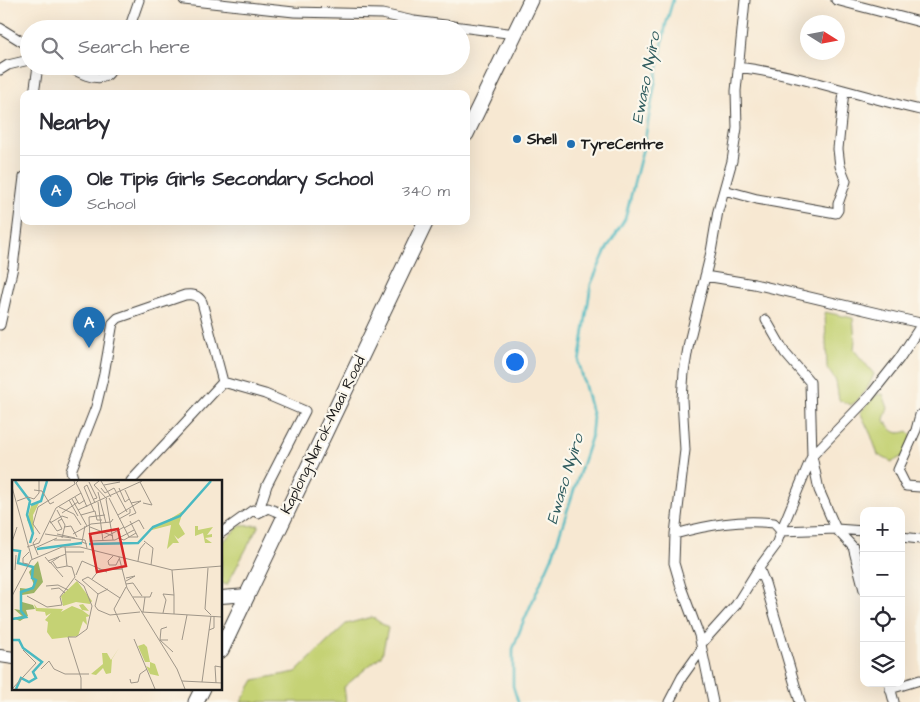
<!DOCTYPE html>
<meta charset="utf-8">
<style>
body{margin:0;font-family:"Architects Daughter",sans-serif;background:#f7f7f7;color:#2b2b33}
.controls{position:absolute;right:15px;bottom:15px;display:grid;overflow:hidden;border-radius:10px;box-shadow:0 5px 20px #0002}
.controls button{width:45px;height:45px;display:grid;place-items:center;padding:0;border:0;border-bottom:1px solid #e1e1e2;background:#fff;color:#2b2b33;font:25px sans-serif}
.compass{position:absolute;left:800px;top:15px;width:45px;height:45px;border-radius:50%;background:#fff;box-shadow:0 5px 20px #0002;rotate:101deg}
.you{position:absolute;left:514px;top:361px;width:18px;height:18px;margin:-12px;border:4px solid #fff;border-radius:50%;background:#1a73e8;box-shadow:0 0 0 8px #1a73e833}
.badge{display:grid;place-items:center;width:32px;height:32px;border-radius:50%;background:#1f6fb2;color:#fff;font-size:16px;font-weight:700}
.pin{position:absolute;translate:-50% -41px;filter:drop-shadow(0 1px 2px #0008)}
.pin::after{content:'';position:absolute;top:26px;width:18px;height:15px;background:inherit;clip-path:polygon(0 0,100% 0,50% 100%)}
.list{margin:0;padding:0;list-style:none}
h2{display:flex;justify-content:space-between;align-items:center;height:65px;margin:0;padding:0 20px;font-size:21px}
h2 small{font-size:16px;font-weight:400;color:#7c7c81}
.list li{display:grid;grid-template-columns:32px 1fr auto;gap:15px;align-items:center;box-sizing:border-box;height:70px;padding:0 20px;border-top:1px solid #e1e1e2}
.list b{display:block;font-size:19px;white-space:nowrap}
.list p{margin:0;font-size:16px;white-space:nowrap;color:#7c7c81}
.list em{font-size:16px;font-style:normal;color:#7c7c81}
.icon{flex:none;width:28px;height:28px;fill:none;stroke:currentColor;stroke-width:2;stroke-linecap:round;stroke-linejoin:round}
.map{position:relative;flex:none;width:920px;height:702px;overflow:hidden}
.search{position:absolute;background:#fff;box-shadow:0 5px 20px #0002;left:20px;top:20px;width:450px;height:55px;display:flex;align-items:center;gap:12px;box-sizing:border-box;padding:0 18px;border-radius:28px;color:#7c7c81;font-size:19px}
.panel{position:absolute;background:#fff;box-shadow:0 5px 20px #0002;left:20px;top:90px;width:450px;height:135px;border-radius:10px}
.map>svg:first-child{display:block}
</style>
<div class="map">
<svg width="920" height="702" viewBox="0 0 920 702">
<rect width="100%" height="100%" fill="#fbf7ec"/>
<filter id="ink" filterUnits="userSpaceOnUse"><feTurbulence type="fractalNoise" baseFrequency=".02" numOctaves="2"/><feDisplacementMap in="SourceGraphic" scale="10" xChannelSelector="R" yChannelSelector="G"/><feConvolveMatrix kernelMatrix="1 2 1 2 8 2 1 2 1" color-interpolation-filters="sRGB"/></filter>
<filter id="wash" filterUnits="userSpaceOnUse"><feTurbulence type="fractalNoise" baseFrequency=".0096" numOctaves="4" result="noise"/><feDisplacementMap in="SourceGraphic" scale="20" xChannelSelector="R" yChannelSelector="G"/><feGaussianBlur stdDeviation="1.12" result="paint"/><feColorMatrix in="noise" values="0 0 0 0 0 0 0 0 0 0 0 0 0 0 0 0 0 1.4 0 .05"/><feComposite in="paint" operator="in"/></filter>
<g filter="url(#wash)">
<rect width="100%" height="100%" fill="#f7e8d2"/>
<path fill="#c5d274" stroke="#707748" d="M825 312 853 318 855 340 854 350 874 374C869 387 863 397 851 405L839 400 836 381 827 368Z
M883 394 888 408 884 419C891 430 894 436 908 431L912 436 903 456 892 462 878 455 871 435 860 412 876 395Z
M259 525 227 585 221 583V543L240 526Z
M372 617 388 628 382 655 344 687 346 702H241L254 680 296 672 346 624Z"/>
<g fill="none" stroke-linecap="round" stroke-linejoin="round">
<path stroke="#4ab9c1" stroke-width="2.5" d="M518 702 513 686V649L522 625 552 557 591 438 593 417 579 363 591 284 606 250 625 219 644 144 666 24 673 0"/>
</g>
</g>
<g filter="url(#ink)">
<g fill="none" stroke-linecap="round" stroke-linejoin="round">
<defs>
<path id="minor" d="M184 0 294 12 382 14 414 21 515 34
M836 0 920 22
M0 28 29 46
M129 29 139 0
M67 66C76 71 95 82 106 76 110 74 111 70 113 66
M738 67C800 75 859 96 920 110
M0 70 8 65 29 60
M34 94 38 66
M724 190 757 199 836 213 838 210V204L846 181 840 166 838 149 844 91
M705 276 754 284 920 323
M766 320 785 353 810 382 812 456 819 490 836 529 853 547 864 590
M0 325 13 267 24 177
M223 382 265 394 305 411 267 485 258 513
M920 415 916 430 898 470 906 486 920 487
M74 481 71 471 96 407 104 374 112 328 113 323 118 318 185 295C193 294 198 295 202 302L223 382
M131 481 223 382
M221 533 253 510 258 513 268 508 285 515
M675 534C708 525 740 519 774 523L781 531 836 529 864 531
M901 537 920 539
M759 568 765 583 800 702
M701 644 736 605 759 568 776 545 781 531 812 456 869 397 899 359 920 327
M889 683 894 702
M890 689 920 680
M669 702 682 677 702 649
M713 702 699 635 681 587 674 563 675 534 685 450 682 399 684 372 689 342 711 252 718 211 732 161 737 128 736 91 745 0"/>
<path id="secondary" d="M221 597 247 595
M0 656 14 658"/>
<path id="trunk" d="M466 134 531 0
M221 650 426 221
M196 702 203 688"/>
</defs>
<use href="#minor" stroke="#3d3b37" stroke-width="11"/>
<use href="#secondary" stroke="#3d3b37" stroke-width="14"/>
<use href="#trunk" stroke="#3d3b37" stroke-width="17"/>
<use href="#minor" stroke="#fff" stroke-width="9"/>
<use href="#secondary" stroke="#fff" stroke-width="12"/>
<use href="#trunk" stroke="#fff" stroke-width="15"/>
</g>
</g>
<g fill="#1f6fb2" stroke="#fbf7ec" stroke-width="2">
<circle cx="517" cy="139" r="5"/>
<circle cx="571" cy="144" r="5"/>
</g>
<g text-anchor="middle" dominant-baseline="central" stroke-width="4.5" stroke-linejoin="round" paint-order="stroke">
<g font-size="15" font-weight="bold" fill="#1c1c1c" stroke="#fbf7ec" text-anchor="start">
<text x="527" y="139">Shell</text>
<text x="581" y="144">TyreCentre</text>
</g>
<g font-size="15" fill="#1c1c1c" stroke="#fbf7ec">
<text transform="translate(323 435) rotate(-64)">Kaplong-Narok-Maai Road</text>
</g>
<g font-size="16" font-style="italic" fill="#2e5b5e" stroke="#fbf7ec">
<text transform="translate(646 78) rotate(-79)">Ewaso Nyiro</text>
<text transform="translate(565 479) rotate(-73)">Ewaso Nyiro</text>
</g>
</g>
<g transform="translate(12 480)">
<rect width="210" height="210" fill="#f7e8d2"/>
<path d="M27 23 21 35 22 52 15 40 19 26ZM171 31 167 44 173 54 166 59 162 55 167 63H161L155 69 159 45 140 50V46L148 45ZM183 46H186V50L201 47 195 55 200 54V57L193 58 200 63H193L191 53 183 56ZM65 101 80 121 78 124 64 122 51 126 49 116ZM22 124 25 128 51 129 49 132 60 126 70 130 67 125 71 124 77 131 70 130 78 136 74 137 75 145 71 141 66 156 40 159 35 152 36 142 33 140 39 133 34 136 33 132 24 131ZM132 164 135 167 138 182 143 184 147 196 138 194 134 186 138 188V182H133L126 166ZM107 168 100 179 99 193 94 194 91 188 84 195 79 194 91 184 90 173H95L99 180Z" fill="#c5d274"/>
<path d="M26 81 31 102 22 113 10 115V122L21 125 23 129 14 130 16 136 8 141 1 138 10 136 2 129 8 130V108L17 109 22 105 17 92Z" fill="#9cb466"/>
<path fill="none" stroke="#4ab9c1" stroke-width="2.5" d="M3 1 18 21 15 35 21 53 18 63M19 25 29 21 35 1M77 64 126 63 141 47 168 36 199 1M25 69 70 63M0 70 8 71 6 83 21 87 20 98 24 100 21 108 9 112V131L14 137 0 139M0 160H7L11 168 30 182 21 192 24 198 17 202 9 198 4 209"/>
<path fill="none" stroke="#9f9689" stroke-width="1" d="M87 1 82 5 95 19M89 1 99 17M77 2 85 18 82 19M128 2 140 25 131 23M92 5 108 2M0 7 20 79M89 8 93 13 102 8 115 32M107 8 113 22 117 19M22 10 30 11 38 24 42 22M113 10 124 33 117 36M86 12 94 43M69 13 75 27M63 17 67 24 73 20M97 18 117 57H126L124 53M60 19 75 46M94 19 101 60M57 20 66 36M5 21 16 17 22 19 27 13V1M86 22 91 61M47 27 62 34 69 45M45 30 53 45 50 58M66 30 130 1M82 31 72 7 75 5 83 23M50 33 66 22M69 35 83 31 85 40H90M106 35 129 21 119 23M107 39 118 33V29M38 41 45 51 50 49 46 41 50 39M38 43 50 36 56 38M73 46 70 62 75 64M52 47 59 46 65 57M78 47 101 56M112 48 127 40 132 49M28 54 21 44 26 27 63 4 62 1M33 54 73 60 75 68M45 54 63 58M61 54 79 44 99 42 101 39M25 58 21 63 26 75M92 58 112 47M106 58 112 60 124 53 118 41M42 60H59M78 61 103 60 122 50M132 61 141 68 139 85M0 62 5 47M78 62 77 37 93 35M15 67 27 63 44 28 69 13 64 3 66 1M23 68 45 58M82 71 84 86M54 72H72M101 76 96 81 97 85H104L107 79M33 77 38 83 47 77M107 77 115 108 165 189 173 209M36 81 54 74M126 81 128 69 133 63M41 82 45 88 55 86M39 83 51 97M16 84 11 83V78L17 72M196 88 193 129 199 135M3 90 4 75M64 95 70 81 95 92M114 98 123 96 114 101M63 99 72 106 80 126 75 149 64 157H56L69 198V209M80 99 87 90 111 89M114 104 121 103 130 116M34 106 46 105 56 110M39 109 47 108 53 113M96 109 86 114 83 126 86 130 98 135 128 132M86 114 70 100 76 97 108 118M162 115V134M0 116 19 80 50 67H68L160 90 210 86M15 116 35 127 50 125 48 117 63 97 60 87 55 86 53 67M121 117H138L140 112M130 132 210 137M131 132 133 117M151 133 154 120 151 114 162 115 160 90M108 142 102 129 114 107M197 150 202 148V136M122 159 143 209M148 160 149 149 155 147M156 160H148L161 172M170 160 175 135M29 189 37 181 42 189 53 194H77M118 199 119 203 126 202 128 194 135 189M170 201 210 203M190 202 199 136M204 203 203 186 209 187M0 209 24 183 11 170"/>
<path fill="#d62828" fill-opacity="0.15" stroke="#d62828" stroke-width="2.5" d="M106 49 114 86 85 92 78 54Z"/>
<rect width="210" height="210" fill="none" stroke="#1c1c1c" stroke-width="2.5"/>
</g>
</svg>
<div class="controls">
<button>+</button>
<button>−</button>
<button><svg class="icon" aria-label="locate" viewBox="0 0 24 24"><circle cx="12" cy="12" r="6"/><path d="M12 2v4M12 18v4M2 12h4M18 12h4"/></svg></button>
<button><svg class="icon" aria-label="layers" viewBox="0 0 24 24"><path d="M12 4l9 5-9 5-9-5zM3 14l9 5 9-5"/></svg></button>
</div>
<svg class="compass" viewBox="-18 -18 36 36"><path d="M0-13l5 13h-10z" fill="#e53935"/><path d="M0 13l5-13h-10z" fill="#7c7c81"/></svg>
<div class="you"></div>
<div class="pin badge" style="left:89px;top:348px">A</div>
<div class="search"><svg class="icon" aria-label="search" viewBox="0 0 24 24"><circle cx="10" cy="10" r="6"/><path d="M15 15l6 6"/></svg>Search here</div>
<section class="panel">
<h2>Nearby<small></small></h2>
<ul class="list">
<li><span class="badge">A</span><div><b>Ole Tipis Girls Secondary School</b><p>School</p></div><em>340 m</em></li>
</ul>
</section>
</div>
